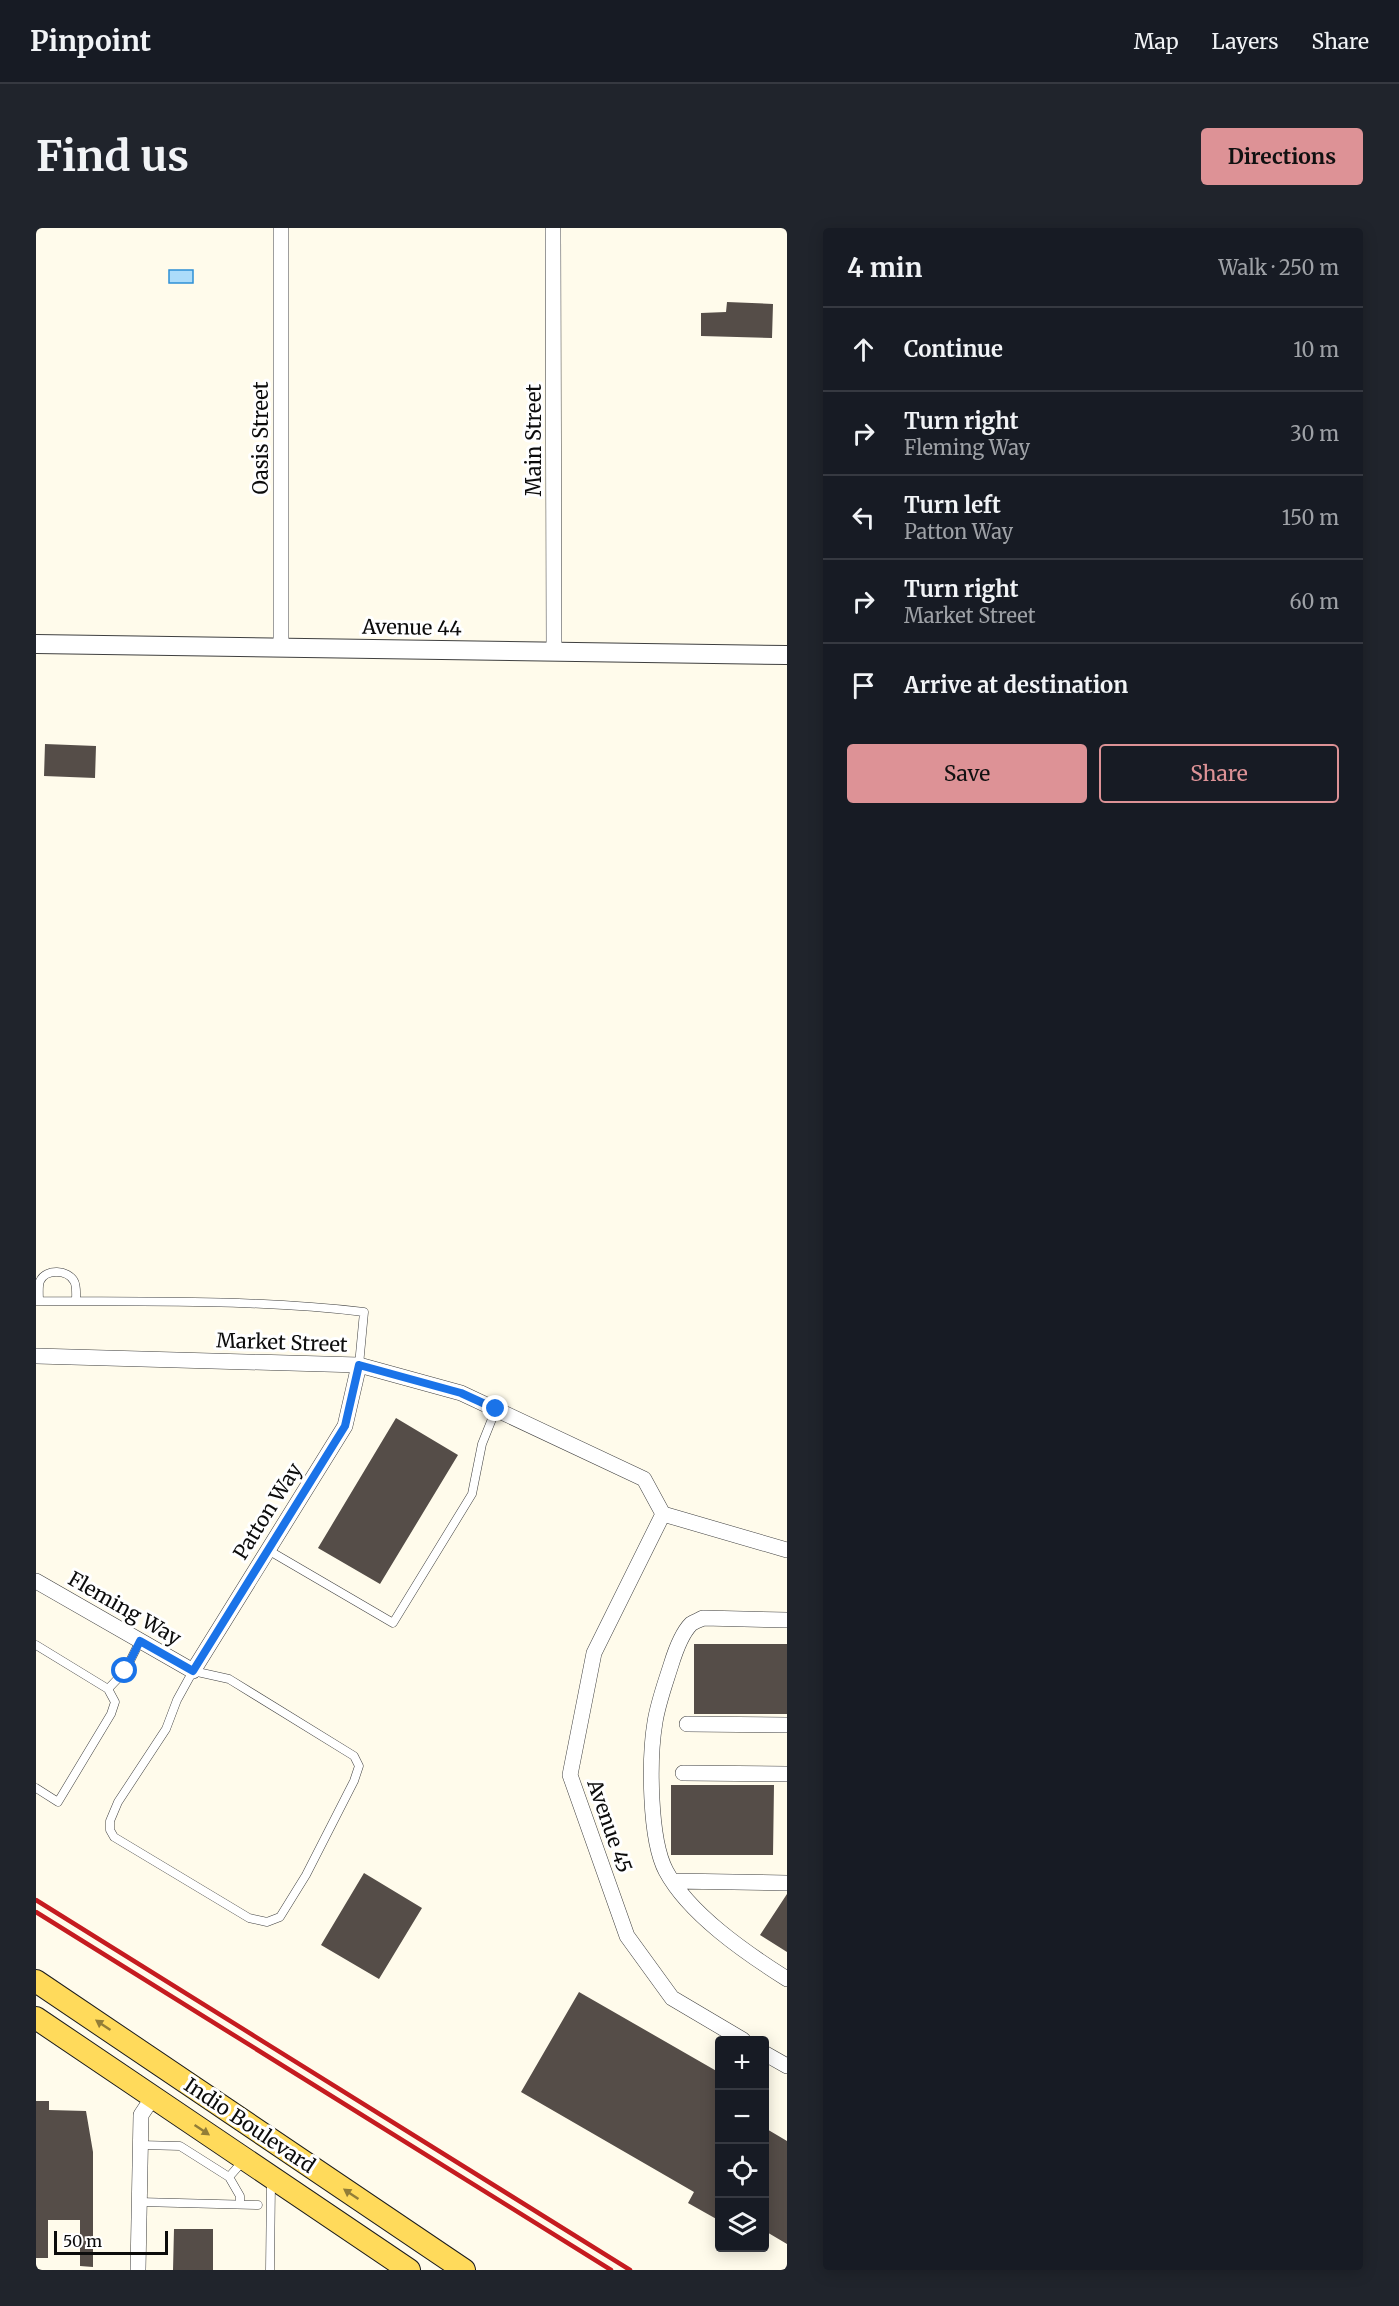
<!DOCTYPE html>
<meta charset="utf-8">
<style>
body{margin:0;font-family:Merriweather,serif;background:#20242c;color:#f1f3f6}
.controls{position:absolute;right:18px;bottom:18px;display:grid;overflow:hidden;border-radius:6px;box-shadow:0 3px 15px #0003}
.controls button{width:54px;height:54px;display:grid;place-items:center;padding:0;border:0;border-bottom:2px solid #363941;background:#171b24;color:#f1f3f6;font:30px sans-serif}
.scale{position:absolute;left:18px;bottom:15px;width:114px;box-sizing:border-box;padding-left:6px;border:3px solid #0c0c0c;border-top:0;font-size:16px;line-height:21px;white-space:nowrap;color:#0c0c0c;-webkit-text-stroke:4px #fff;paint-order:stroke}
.stop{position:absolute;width:18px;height:18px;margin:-14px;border:4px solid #1a73e8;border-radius:50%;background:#fff}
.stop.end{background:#1a73e8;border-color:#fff;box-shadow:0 2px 6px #0008}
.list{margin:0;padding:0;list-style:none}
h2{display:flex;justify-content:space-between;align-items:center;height:78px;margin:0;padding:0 24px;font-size:26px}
h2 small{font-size:20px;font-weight:400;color:#9ea1a6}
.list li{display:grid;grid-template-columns:39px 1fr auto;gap:18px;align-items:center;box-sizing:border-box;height:84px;padding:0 24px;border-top:2px solid #363941}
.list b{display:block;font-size:22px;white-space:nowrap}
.list p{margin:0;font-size:20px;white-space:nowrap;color:#9ea1a6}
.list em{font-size:20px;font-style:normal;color:#9ea1a6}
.actions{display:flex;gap:12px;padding:18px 24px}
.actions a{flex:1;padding:14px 0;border:2px solid #dd9296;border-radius:6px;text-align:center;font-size:21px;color:#dd9296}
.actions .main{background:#dd9296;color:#111}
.icon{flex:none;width:33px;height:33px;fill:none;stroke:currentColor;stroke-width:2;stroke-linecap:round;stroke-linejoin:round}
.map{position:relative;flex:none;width:751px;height:2042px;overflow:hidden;border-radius:6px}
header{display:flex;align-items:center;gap:36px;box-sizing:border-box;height:84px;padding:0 30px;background:#171b24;border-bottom:2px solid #363941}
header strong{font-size:28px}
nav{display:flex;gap:33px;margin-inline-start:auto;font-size:21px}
.intro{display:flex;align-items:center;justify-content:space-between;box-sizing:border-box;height:144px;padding:0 36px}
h1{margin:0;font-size:42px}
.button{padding:15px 27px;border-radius:6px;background:#dd9296;color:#111;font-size:21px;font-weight:700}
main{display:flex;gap:36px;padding:0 36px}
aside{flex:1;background:#171b24;border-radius:6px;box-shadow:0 3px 15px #0003}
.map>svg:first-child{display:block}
</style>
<header>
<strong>Pinpoint</strong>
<nav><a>Map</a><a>Layers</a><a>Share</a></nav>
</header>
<div class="intro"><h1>Find us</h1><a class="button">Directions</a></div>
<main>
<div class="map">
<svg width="751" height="2042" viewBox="0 0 751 2042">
<rect width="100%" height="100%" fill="#fffbeb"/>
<path fill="#acdcfa" stroke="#2e90d6" stroke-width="1.5" d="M133 42H157V55H133Z"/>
<path fill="#554d48" d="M691 74 737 76 736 110 665 108V85L690 84Z
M9 516 60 518 59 550 8 548Z
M360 1190 422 1227 344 1356 282 1320Z
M658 1416H751V1486H658Z
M635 1557H738L737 1627H635Z
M328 1645 386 1680 343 1751 285 1717Z
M751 1666V1724L724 1707Z
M543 1764 684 1845V1993L652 1975 658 1964 485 1864Z
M0 1873H13V1882L50 1883 57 1924V2039L44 2038V1992H12V2030H0Z
M729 1900 751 1913V2016L729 2003Z
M138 2001H177V2042H137Z"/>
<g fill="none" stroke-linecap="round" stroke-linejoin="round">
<defs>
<path id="service" d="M0 1073C109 1074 219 1071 328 1084L323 1137
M3 1073C3 1067 2 1058 4 1053 10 1040 32 1042 38 1053 41 1058 40 1067 40 1073
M232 1322 357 1395 436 1266 446 1216 460 1181
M0 1417 72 1461 89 1443 104 1413
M157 1443 193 1451 318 1528 323 1538 318 1553 270 1647 244 1689 231 1694 213 1690 78 1609 74 1602V1593L82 1574 130 1501 141 1472Z
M0 1560 22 1574 75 1486 79 1474 72 1461
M105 1917 144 1918 193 1949 207 1933
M193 1949 204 1968V1976
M104 1974 222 1977
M234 2042 235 1954"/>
<path id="minor" d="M245 0V420
M517 0 518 424
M0 1128 323 1137 425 1165 608 1251 627 1286
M627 1286 558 1425 534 1547 591 1708 636 1770 707 1812
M627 1286 751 1322
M0 1353 157 1443 309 1198 323 1137
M751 1392 667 1390C663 1392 658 1394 655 1396 645 1406 639 1424 635 1437 629 1456 622 1475 619 1494 613 1530 613 1611 630 1643 653 1686 710 1725 751 1751
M651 1496 751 1497
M647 1545 751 1546
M637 1653 751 1655
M728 1825 751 1838
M102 2042 105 1887 117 1869"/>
<path id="tertiary" d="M0 416 751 427"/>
<path id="primary" d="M0 1753 428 2042
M0 1790 373 2042"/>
</defs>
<use href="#service" stroke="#3f3f3f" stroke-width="9"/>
<use href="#minor" stroke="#3f3f3f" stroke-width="16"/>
<use href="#tertiary" stroke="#3f3f3f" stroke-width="20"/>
<use href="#primary" stroke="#1d1d1d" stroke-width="24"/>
<use href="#service" stroke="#fff" stroke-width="8"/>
<use href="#minor" stroke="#fff" stroke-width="15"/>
<use href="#tertiary" stroke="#fff" stroke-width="18"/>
<use href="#primary" stroke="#ffda5b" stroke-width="22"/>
<path stroke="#c51b20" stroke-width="4.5" d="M0 1672 594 2042
M0 1684 575 2042"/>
</g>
<defs><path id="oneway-solid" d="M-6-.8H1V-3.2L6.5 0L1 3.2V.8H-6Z" transform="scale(1.5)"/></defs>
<g fill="#927d37">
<use href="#oneway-solid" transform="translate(67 1797) rotate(-146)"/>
<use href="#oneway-solid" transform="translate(166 1902) rotate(34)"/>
<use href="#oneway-solid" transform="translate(315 1966) rotate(-146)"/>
</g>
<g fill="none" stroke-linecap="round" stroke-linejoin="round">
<path stroke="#1a73e8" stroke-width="8" d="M89 1443 104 1413 157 1443 309 1198 323 1137 425 1165 460 1181"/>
</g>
<g text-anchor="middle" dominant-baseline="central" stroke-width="6" stroke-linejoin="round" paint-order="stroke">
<g font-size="20" fill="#0c0c0c" stroke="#fff">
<text transform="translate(224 210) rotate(-90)">Oasis Street</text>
<text transform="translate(497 212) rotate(-90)">Main Street</text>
<text transform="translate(376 399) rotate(1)">Avenue 44</text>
<text transform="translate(246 1114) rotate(2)">Market Street</text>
<text transform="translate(231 1283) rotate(-58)">Patton Way</text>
<text transform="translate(89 1380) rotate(30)">Fleming Way</text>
<text transform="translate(574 1598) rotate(71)">Avenue 45</text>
<text transform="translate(214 1897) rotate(34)">Indio Boulevard</text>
</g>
</g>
</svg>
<div class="controls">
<button>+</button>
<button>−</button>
<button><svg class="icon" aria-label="locate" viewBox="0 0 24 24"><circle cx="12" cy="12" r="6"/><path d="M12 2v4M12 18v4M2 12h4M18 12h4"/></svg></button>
<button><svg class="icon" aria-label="layers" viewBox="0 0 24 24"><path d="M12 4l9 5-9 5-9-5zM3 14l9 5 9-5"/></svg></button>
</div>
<div class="scale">50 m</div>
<div class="stop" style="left:89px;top:1443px"></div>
<div class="stop end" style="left:460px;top:1181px"></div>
</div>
<aside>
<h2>4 min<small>Walk · 250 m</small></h2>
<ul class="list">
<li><svg class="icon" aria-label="ahead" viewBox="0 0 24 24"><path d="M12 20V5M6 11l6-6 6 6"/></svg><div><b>Continue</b></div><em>10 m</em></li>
<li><svg class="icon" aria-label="right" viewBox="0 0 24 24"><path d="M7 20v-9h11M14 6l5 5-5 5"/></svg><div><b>Turn right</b><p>Fleming Way</p></div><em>30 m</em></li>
<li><svg class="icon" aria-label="left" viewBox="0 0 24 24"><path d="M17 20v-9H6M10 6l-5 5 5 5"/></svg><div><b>Turn left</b><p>Patton Way</p></div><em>150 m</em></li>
<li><svg class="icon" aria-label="right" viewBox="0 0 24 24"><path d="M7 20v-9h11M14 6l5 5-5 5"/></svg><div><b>Turn right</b><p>Market Street</p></div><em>60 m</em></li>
<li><svg class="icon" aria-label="arrive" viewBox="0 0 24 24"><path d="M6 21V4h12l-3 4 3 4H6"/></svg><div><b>Arrive at destination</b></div></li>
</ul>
<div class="actions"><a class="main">Save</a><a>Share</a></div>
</aside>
</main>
